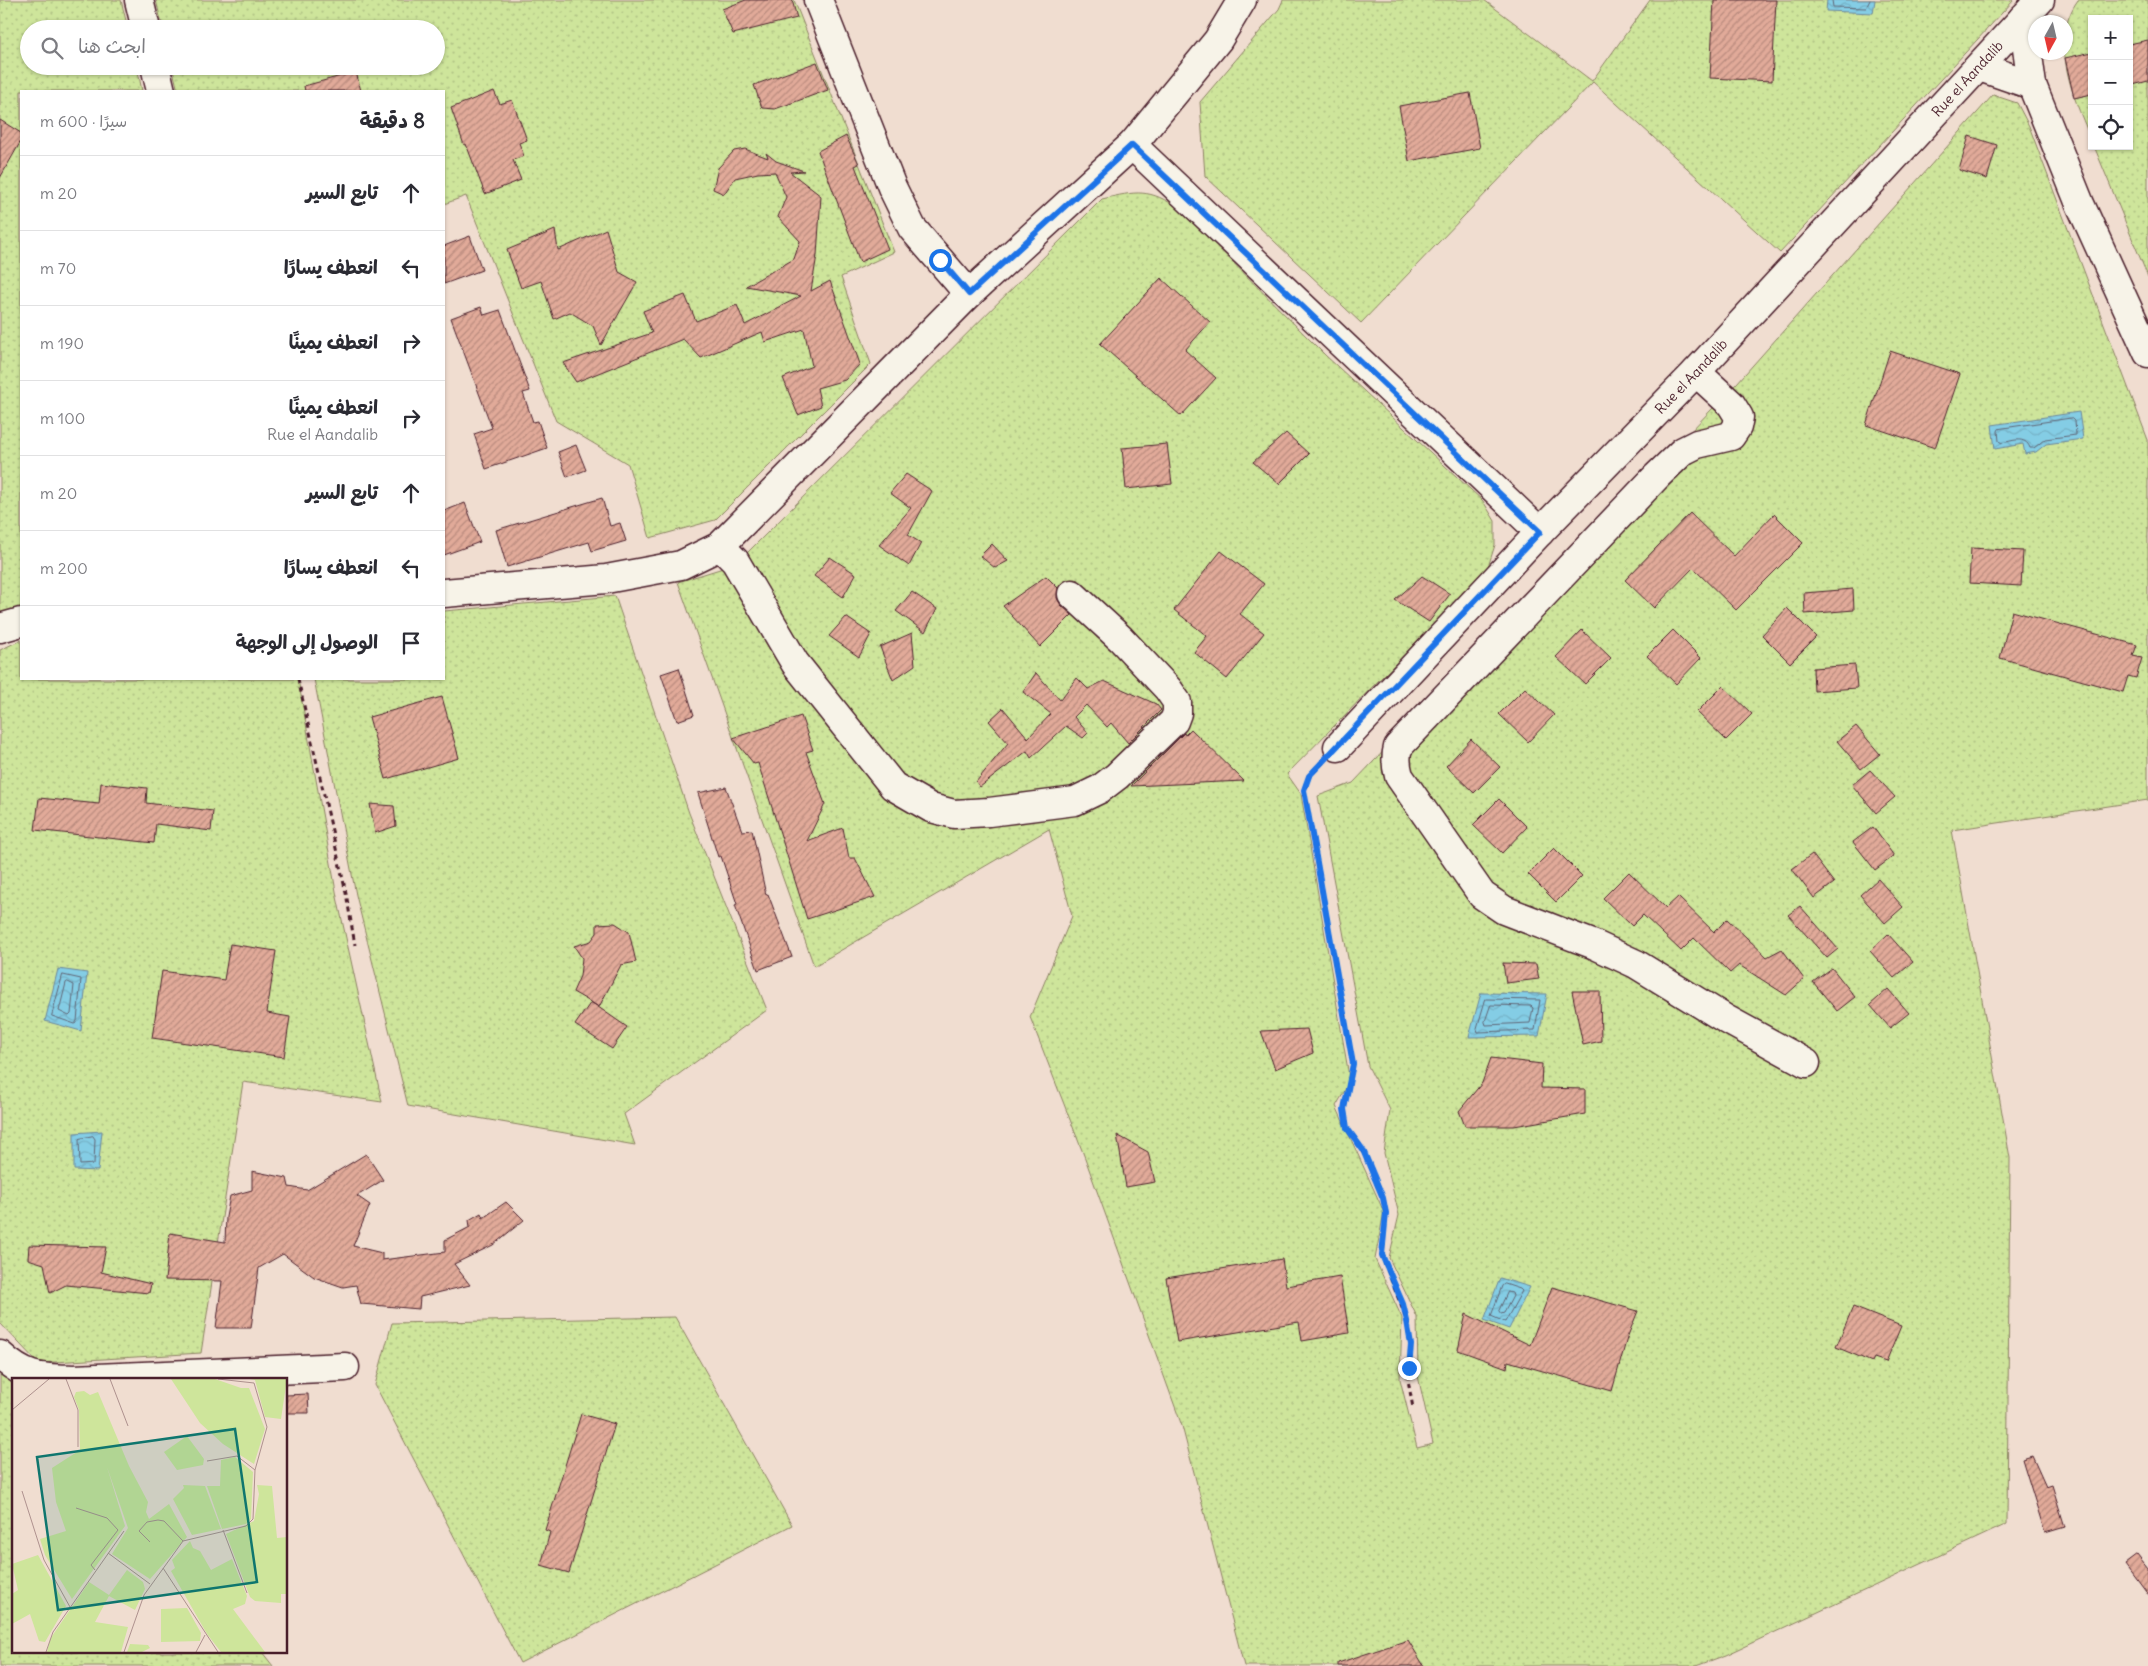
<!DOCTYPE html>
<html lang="ar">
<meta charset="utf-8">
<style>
body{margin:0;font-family:Delius,"Playpen Sans Arabic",sans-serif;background:#f7f7f7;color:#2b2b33;direction:rtl}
.controls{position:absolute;right:15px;top:15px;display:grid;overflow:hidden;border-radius:0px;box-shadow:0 1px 4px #0004}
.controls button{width:45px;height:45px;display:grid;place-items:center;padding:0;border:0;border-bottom:1px solid #e1e1e2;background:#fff;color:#2b2b33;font:25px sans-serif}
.compass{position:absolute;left:2028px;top:15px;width:45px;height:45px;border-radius:50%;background:#fff;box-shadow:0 1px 4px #0004;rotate:188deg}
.stop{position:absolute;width:15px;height:15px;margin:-11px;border:4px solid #1a73e8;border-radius:50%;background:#fff}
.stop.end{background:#1a73e8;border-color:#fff;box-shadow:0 1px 5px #0008}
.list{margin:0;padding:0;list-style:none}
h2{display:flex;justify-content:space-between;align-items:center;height:65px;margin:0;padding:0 20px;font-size:21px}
h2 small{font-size:16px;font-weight:400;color:#7c7c81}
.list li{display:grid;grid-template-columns:32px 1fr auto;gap:15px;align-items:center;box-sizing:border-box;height:75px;padding:0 20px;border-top:1px solid #e1e1e2}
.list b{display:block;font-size:19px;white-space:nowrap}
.list p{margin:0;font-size:16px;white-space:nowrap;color:#7c7c81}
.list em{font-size:16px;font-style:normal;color:#7c7c81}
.icon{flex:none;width:28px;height:28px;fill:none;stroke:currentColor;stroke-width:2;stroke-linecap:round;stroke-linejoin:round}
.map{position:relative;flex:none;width:2148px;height:1666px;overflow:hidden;direction:ltr}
.search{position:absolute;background:#fff;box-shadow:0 1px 4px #0004;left:20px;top:20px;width:425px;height:55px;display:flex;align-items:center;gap:12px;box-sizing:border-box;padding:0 18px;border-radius:28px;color:#7c7c81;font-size:19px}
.panel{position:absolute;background:#fff;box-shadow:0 1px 4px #0004;left:20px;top:90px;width:425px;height:590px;border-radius:0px;direction:rtl}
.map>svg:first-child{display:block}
</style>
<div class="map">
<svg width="2148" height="1666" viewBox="0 0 2148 1666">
<defs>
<pattern id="garden-dots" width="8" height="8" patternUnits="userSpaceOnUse" patternTransform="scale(1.25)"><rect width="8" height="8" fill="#cee59b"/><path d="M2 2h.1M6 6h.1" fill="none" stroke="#b2c486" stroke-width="1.8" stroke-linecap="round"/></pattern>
<pattern id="water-waves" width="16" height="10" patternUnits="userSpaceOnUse" patternTransform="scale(1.25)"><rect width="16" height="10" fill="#84cde5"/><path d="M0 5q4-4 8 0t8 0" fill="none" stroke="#74b0c5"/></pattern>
<pattern id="building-hatch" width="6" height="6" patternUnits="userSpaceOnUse" patternTransform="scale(1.25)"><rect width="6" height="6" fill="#e1aa99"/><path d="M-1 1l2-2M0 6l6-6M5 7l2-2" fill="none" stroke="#b88a7d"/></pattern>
</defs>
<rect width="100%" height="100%" fill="#f0ddd0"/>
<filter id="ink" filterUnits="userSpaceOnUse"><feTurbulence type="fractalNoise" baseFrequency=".02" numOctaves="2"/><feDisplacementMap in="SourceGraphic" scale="10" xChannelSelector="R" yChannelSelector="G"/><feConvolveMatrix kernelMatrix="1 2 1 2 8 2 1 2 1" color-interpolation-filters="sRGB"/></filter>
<g filter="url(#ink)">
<path fill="url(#garden-dots)" stroke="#8c8263" d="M0 0H121L128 29H29V66H137L142 91H21V609L0 619Z
M156 0H794L894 252 841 277 871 364 715 520 650 538 628 464 556 421 466 196 444 204V91H178L172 66H436V29H163Z
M1283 0H1484L1592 81 1650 0H2014L1780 253 1593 82 1361 323 1205 176 1200 102 1279 9Z
M2078 0H2148V277L2094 146H2129V19H2092V141C2074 99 2048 42 2078 0Z
M1993 95 2017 103 2029 126 2148 440V800L1952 830 2010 1158 2007 1524 1726 1655 1696 1666H1244L1182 1426 1085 1158 1030 1017 1072 916 1049 829 814 966 678 582 736 564 1102 199C1137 191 1149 188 1180 209L1325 355 1483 501 1495 521V545L1487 570 1287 774 1301 794 1350 1082 1336 1106 1384 1212 1375 1259 1402 1318 1400 1379 1417 1448 1433 1444 1418 1376 1417 1317 1389 1258 1399 1215 1384 1153 1390 1110 1368 1066 1318 796 1353 783 1374 761 1737 383Z
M615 596 689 813 767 1010 624 1114 635 1145 408 1106 356 895 314 679H444V611Z
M21 640V679H298L337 897 382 1102 243 1082 201 1353 38 1363 0 1323V650Z
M675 1317 792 1525 520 1663 375 1385 392 1323Z
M0 1367 14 1381V1652H262L273 1666H0Z"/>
<path fill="url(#water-waves)" stroke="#6d879b" d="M1827 0H1875L1873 13 1826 11Z
M2079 412 2083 439 2046 444 2036 452 2025 454 2023 444 1995 449 1992 425Z
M58 969 87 973 81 1031 45 1021Z
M1481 993 1547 994 1539 1036 1469 1037Z
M102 1131 98 1171 74 1170V1133Z
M1500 1278 1530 1287 1509 1329 1484 1320Z"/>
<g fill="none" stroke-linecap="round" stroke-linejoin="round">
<path stroke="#616575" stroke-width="1" d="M1832 0 1833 7 1866 8 1870 0
M2073 418 2075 420 2076 435 2045 439 2034 448H2030C2025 435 2012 441 2002 443L1999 441 1998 431 1999 429Z
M63 975 81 979 77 1021 75 1024 52 1016Z
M68 982 74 985 71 1014 69 1016 59 1011 66 983Z
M1486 999 1540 1000 1535 1030 1478 1032 1477 1029Z
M1491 1005 1531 1006 1533 1008 1530 1023 1486 1025 1485 1022Z
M93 1136 95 1139 94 1164 80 1165 79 1139Z
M1505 1284 1520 1289 1522 1291 1505 1322 1491 1316 1502 1286Z
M1508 1292 1512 1293 1513 1296 1504 1313 1501 1314 1499 1311Z"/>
</g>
<path fill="url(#building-hatch)" stroke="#4a1f2b" d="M746 0H792L797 18 733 34 722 9Z
M1714 0H1776L1772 81 1710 78Z
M2148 40V81L2129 86V44Z
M2092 52V94L2074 98 2065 58Z
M817 62 828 90 775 109 762 108 754 85Z
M356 72 361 91H305L304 86Z
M494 91 500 104 512 100 527 140 519 143 524 156 513 160 521 180 485 194 466 144 464 145 451 108Z
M1470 93 1480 148 1409 161 1399 106Z
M0 120 21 133V141L0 178Z
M846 136 859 164 855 166 888 249 860 262 818 151Z
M1969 136 1997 145 1987 179 1959 170Z
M745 149 768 158 766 153 776 161 804 171 790 172 821 196 817 255 811 291 830 281 860 364 845 380 817 388 821 406 798 415 783 378 812 366 804 329 765 342 762 332 701 358 683 339 576 382 563 363 652 333 643 311 685 295 696 321 737 305 745 325 801 296 746 286 794 259 800 241 778 217 786 197 775 172 758 173 735 178 724 194 713 189 718 168 734 151Z
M606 229 619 272 637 282 601 345 593 326 570 312 554 319 541 281 521 288 507 250 555 230 558 250Z
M470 236 482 270 444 284V246Z
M1161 278 1210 322 1185 350 1216 378 1181 416 1100 344Z
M481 307 484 315 500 310 530 391 523 393 533 422 538 421 547 448 486 469 474 434 492 428 451 318Z
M1890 351 1960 374 1935 448 1866 425Z
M1286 433 1309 454 1279 484 1253 462Z
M1167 444 1172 484 1126 489 1122 448Z
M576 445 586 470 567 477 558 452Z
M906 474 932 491 908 535 921 543 909 566 879 545 911 508 890 493Z
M602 498 610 526 620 523 626 541 592 551 589 542 507 567 496 530Z
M465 503 480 542 444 555V511Z
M1690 513 1734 556 1774 514 1803 543 1736 610 1693 568 1654 608 1625 580Z
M992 544 1008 561 995 568 980 556Z
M1971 548 2023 551 2021 586 1969 583Z
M1221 551 1264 584 1240 614 1264 633 1227 679 1194 652 1207 636 1174 610Z
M830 557 856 574 843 597 814 576Z
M1046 576 1058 588 1057 598 1061 605 1072 615 1040 647 1003 606Z
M1422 576 1450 594 1429 622 1395 600Z
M1853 589 1854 610 1805 614 1804 593Z
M912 592 937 609 925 632 896 611Z
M1787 608 1816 637 1790 663 1762 635Z
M2012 611 2137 645 2133 656 2142 658 2136 678 2128 676 2123 692 2000 658Z
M846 617 871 634 859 657 829 636Z
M1582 630 1611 658 1585 684 1556 657Z
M1673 630 1701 658 1676 684 1647 656Z
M912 633 915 665 893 680 880 647Z
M1855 665 1857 688 1814 691 1813 668Z
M679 668 694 715 677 721 661 674Z
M1036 673 1060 700 1077 678 1088 689 1104 681 1156 704 1161 710 1128 743 1111 723 1107 727 1086 705 1074 717 1088 733 1083 738 1066 726 1031 758 1027 751 980 787 976 782 1008 743 989 721 1003 708 1028 738 1051 714 1023 692Z
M1723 686 1752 714 1726 740 1697 712Z
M1525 688 1554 715 1528 742 1499 714Z
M442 697 459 758 386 779 369 717Z
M801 716 813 750 806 752 825 804 807 841 843 828 849 858H855L875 897 807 919 758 763 754 764 733 738Z
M1856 726 1880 754 1861 769 1837 741Z
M1191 729 1244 781 1131 786 1184 733 1185 735Z
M1471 739 1500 767 1474 793 1446 766Z
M1870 770 1895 797 1876 813 1852 785Z
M101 783 147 788 146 803 213 811 211 831 156 824 154 843 35 830 39 798 99 804Z
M726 787 742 831 752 830 766 895 768 894 792 957 758 970 735 905 737 904 721 856 718 857 698 793Z
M1499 799 1527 827 1502 853 1473 825Z
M370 804 394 806 396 826 375 833Z
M1873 827 1894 856 1875 870 1853 842Z
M1554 848 1582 876 1556 902 1528 874Z
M1812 854 1834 883 1814 898 1792 869Z
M1629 872 1666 908 1678 897 1714 932 1727 919 1767 957 1782 949 1804 979 1786 995 1739 965 1730 973 1694 938 1681 951 1643 915 1632 926 1603 898Z
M1878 879 1903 907 1885 923 1860 895Z
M1800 906 1838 949 1827 958 1788 915Z
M615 923 629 932 636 962 621 965 599 1007 573 992 580 976 582 958 574 946 591 941 597 933V924Z
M1888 934 1913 962 1894 978 1870 951Z
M230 944 276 951 267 1013 290 1017 284 1057 152 1038 162 971 224 980Z
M1503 963 1536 964 1539 979 1506 983Z
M1832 968 1855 997 1837 1011 1813 982Z
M1888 989 1909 1013 1890 1028 1870 1005Z
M1572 991H1600L1601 1041 1583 1045Z
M591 1002 627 1027 612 1049 575 1025Z
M1307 1029 1313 1053 1275 1069 1261 1031Z
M1491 1058 1542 1064 1541 1088 1585 1089V1114L1514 1126H1465L1459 1111 1482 1083Z
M1117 1135 1148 1152 1155 1182 1126 1187Z
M366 1154 383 1180 357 1196 370 1205 353 1246 382 1253V1260L445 1252V1240L470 1227 469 1220 481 1213 483 1218 506 1202 524 1220 493 1245 454 1264 470 1285 420 1297 419 1309 361 1304 356 1285 343 1287 314 1277 283 1254 259 1268 251 1328H216L222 1281 165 1280 170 1233 225 1242 226 1217 230 1196 252 1190V1171L287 1178 289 1187 307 1190Z
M29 1245 106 1247 101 1272 151 1284 149 1293 66 1285 50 1293 44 1264 28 1259Z
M1282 1259 1286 1286 1340 1277 1349 1333 1302 1341 1299 1322 1177 1342 1166 1278Z
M1552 1287 1638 1311 1627 1338 1612 1391 1508 1361 1507 1368 1458 1350 1466 1314 1530 1345Z
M1853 1307 1901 1326 1886 1362 1874 1358 1872 1362 1836 1347Z
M308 1394 309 1413H286V1395Z
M581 1414 615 1424 569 1573 541 1565 550 1532 545 1530Z
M2032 1456 2046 1487 2052 1485 2065 1527 2045 1533 2022 1459Z
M2137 1555 2148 1569V1595L2125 1564Z
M1408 1640 1424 1666H1338V1663Z"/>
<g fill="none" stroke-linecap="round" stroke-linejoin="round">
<defs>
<g id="minor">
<path d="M139 0 146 29"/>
<path d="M818 0 892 187 912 228 969 294"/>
<path d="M2023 18 2032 85 2080 204 2148 353"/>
<path d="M155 66 161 91"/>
<path d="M1980 67 2032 85"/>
<path d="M1132 145 1540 532"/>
<path d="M1696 372 1731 404 1739 417 1737 427 1731 436 1697 444 1683 451 1657 476 1398 747C1395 758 1396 766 1399 776L1482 895 1504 910 1595 945 1636 964 1724 1018 1806 1063"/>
<path d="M720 546 735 561 795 663 893 786 931 808 954 814 989 812 1075 801 1100 789 1117 776 1174 721 1177 713V702L1168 689 1121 639 1072 594"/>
<path d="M444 593 606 579 681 565 720 546 969 294 1132 145 1218 40 1242 0"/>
<path d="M0 628 21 622"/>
<path id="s1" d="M1338 747 1540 532 1696 372 2040 0"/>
<path d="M0 1355C26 1379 40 1378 74 1379L345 1367"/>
</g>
</defs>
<use href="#minor" stroke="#4a1f2b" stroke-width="31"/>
<path stroke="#4a1f2b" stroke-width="3" stroke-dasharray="5 4" stroke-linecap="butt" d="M298 679 346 893 355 945
M1323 762 1309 776 1304 790 1353 1064 1344 1109 1347 1128 1363 1150 1383 1198 1386 1213 1382 1255 1407 1321 1411 1345 1408 1380 1413 1408"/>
<use href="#minor" stroke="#f7f3e8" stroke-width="28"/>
</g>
</g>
<g fill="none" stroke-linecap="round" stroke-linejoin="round" filter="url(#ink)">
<path stroke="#1a73e8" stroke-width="6" d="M940 260 969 294 1132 145 1540 532 1309 776 1304 790 1353 1064 1344 1109 1347 1128 1363 1150 1383 1198 1386 1213 1382 1255 1403 1304 1407 1321 1411 1345 1409 1368"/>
</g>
<g text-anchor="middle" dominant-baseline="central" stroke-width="5" stroke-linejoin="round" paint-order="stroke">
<g font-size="14" fill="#4a1f2b" stroke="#f7f3e8">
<text stroke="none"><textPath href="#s1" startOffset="918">Rue el Aandalib</textPath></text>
<text stroke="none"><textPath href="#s1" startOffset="512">Rue el Aandalib</textPath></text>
</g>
</g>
<g transform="translate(12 1378)">
<rect width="275" height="275" fill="#f0ddd0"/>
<path d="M118 266 136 267 138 270 130 274H115Z" fill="#cee59b"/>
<path d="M159 1H203L229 10H237L253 51 242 86 211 66 188 45ZM238 1H275L269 41 253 39 243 2ZM72 13 78 17 86 14 117 88 136 124 134 134 137 141 157 126 175 159 138 201 100 176 116 150 95 89 113 148 60 221 33 177 28 161 54 153 44 124 40 90 68 72 67 32 62 19 64 14ZM175 58 192 81 191 87 165 92 152 74ZM223 79 241 94 239 141 234 146 210 151 195 108H208L209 82ZM171 107 193 108 209 151 180 157 161 121 172 110ZM245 107 260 108 265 160 275 159V216H269V225L243 223 238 219 214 156 242 143 247 116ZM178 163 181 170 188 173 199 192 220 181 235 218 233 226 221 231 253 274H209L195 256 159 193 163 190 160 182ZM26 177 54 228 33 264 27 263 18 236 0 246V216L6 212 0 186ZM115 192 131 204 133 211 123 232 97 218 83 244 116 249 109 274H35L38 261 77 204 97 217ZM175 230 189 255 188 263 149 264V231Z" fill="#cee59b"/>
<path fill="none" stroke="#ae918e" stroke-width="1" d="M54 1 66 32V69M98 1 116 48M0 32 37 1M195 83 225 78 243 92M10 113 32 182 58 229M64 130 95 140 106 152 79 187 83 192M211 152 235 215M138 164 127 153 135 144 146 142 152 143 171 163M96 175 138 206M151 190 206 274M34 274 41 254 112 153M112 274 132 217 171 163 234 148 241 141 243 92 255 49 242 5 206 1M184 274 193 257"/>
<path fill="#0f766e" fill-opacity="0.15" stroke="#0f766e" stroke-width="2.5" d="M223 51 245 204 46 232 25 79Z"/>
<rect width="275" height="275" fill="none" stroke="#4a1f2b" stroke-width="2.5"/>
</g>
</svg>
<div class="controls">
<button>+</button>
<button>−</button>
<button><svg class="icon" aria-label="locate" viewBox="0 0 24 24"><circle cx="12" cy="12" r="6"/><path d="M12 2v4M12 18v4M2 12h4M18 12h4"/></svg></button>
</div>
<svg class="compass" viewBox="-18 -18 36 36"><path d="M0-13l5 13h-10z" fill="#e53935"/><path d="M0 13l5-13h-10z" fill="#7c7c81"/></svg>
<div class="stop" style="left:940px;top:260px"></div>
<div class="stop end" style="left:1409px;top:1368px"></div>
<div class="search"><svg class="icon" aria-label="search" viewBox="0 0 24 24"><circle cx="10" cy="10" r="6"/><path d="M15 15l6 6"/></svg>ابحث هنا</div>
<section class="panel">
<h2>8 دقيقة<small>سيرًا · 600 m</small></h2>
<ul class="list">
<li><svg class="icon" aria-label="ahead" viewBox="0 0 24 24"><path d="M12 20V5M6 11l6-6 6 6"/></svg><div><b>تابع السير</b></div><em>20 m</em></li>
<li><svg class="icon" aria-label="left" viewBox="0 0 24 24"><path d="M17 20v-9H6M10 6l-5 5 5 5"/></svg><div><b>انعطف يسارًا</b></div><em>70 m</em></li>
<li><svg class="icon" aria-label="right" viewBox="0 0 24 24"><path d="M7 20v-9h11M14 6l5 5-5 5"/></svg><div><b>انعطف يمينًا</b></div><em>190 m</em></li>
<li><svg class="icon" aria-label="right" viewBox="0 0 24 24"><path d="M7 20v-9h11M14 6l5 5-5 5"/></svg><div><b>انعطف يمينًا</b><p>Rue el Aandalib</p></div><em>100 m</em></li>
<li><svg class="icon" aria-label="ahead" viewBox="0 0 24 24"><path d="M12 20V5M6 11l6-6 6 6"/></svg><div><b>تابع السير</b></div><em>20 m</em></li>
<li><svg class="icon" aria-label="left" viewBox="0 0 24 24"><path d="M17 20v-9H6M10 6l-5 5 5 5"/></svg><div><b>انعطف يسارًا</b></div><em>200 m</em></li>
<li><svg class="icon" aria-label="arrive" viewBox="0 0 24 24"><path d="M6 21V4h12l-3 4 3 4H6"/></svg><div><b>الوصول إلى الوجهة</b></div></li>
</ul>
</section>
</div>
